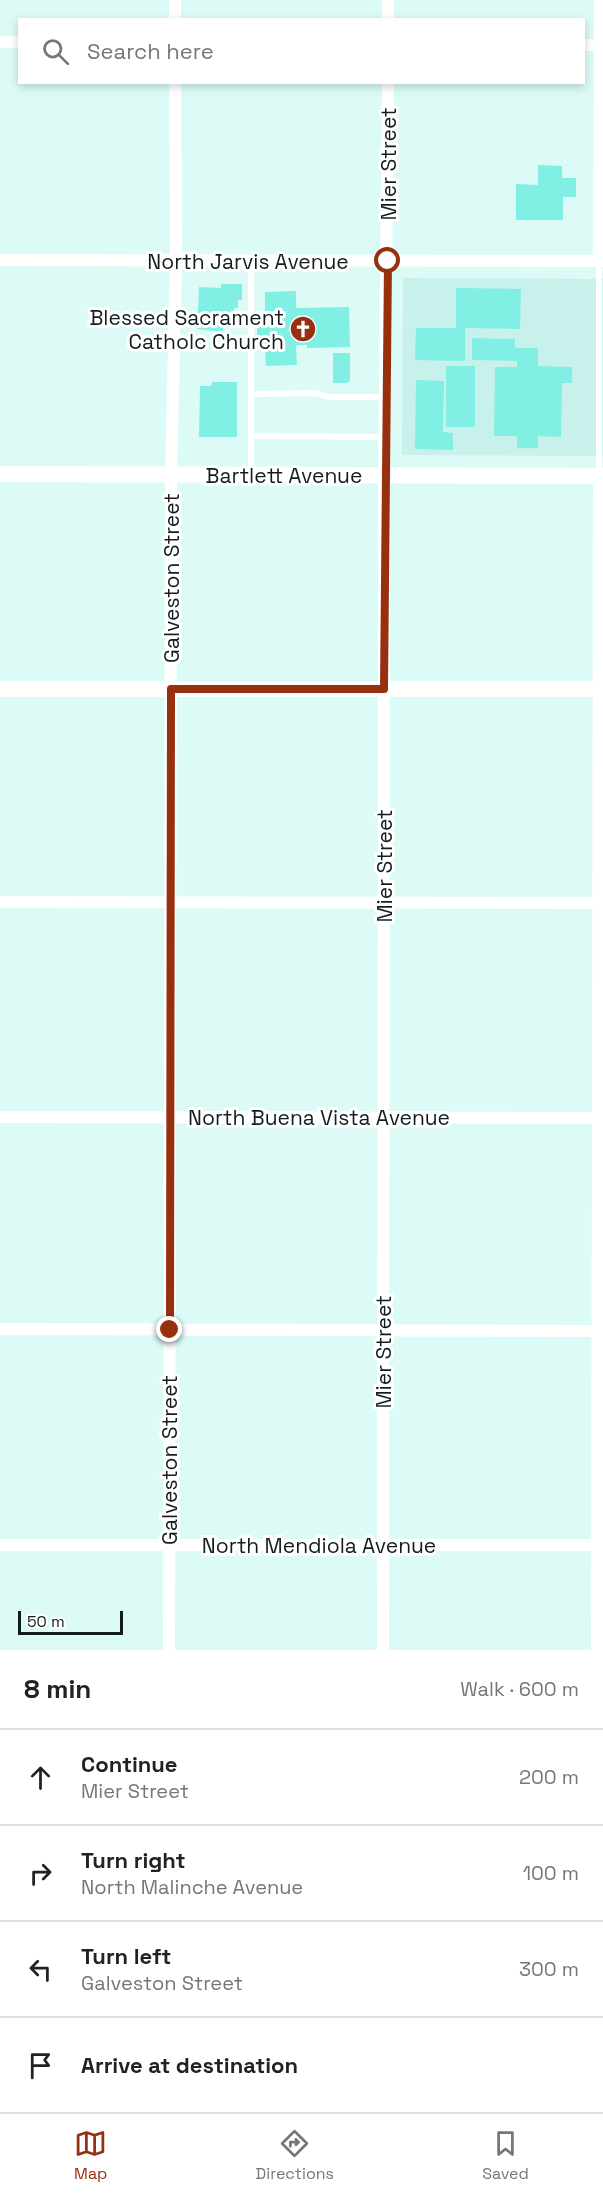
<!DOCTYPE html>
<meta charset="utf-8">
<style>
body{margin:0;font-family:"Space Grotesk",sans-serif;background:#f2f2f2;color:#222}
.scale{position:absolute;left:18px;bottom:15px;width:105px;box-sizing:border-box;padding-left:6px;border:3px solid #131e1c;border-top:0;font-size:16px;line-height:21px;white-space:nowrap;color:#131e1c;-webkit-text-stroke:4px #fff;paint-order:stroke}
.stop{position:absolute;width:18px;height:18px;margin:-14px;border:4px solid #97300f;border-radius:50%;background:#fff}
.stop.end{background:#97300f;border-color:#fff;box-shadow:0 2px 6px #0008}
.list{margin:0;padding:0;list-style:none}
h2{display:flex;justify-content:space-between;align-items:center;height:78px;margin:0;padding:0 24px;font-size:26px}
h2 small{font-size:20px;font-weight:400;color:#767676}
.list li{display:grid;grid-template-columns:39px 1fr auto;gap:18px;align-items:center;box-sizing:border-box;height:96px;padding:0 24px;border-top:2px solid #e0e0e0}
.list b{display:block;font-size:22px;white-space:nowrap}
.list p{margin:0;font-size:20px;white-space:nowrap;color:#767676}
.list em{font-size:20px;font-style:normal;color:#767676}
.icon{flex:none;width:33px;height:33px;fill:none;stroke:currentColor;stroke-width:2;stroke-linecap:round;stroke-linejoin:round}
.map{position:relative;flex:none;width:603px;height:1650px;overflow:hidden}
.search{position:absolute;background:#fff;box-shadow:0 3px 9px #0003;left:18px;right:18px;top:18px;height:66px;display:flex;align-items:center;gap:15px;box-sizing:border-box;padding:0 21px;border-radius:0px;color:#767676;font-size:22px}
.sheet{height:462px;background:#fff}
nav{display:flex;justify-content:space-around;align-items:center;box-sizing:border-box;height:84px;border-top:2px solid #e0e0e0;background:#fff;font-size:16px;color:#767676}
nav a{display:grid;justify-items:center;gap:3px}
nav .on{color:#97300f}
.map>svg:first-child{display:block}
</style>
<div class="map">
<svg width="603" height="1650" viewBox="0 0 603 1650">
<rect width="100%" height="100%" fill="#dcfbf7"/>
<path fill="#c8f1eb" d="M403 278 603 279V456L402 455Z"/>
<path fill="#81efe3" d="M538 165 562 166V178H576V197H563V220H516V184L538 185Z
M221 284H242V300H238V308H234V323H223V332L197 329 199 287 221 288Z
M456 288 521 289 520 329 465 328V361L415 360 416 328H456Z
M296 291V308L349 307 350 347 307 348V345H296L297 365 266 366 265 345H257V313H265V292Z
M472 338 515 339V348H538V366L572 367V383H562L561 437 538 436V448H517V436H494L495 367H517V361L472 360Z
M333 353H350V381L347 383H333Z
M446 366H475V427H446Z
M416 380 444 381 443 432 453 433V450L415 449Z
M212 382H237V437H199L200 386H211Z"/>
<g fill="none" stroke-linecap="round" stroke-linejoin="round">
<path stroke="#fff" stroke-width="6" d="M251 261V473
M251 394 315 393 329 397H384
M251 436 385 437
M599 475V261"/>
<path stroke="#fff" stroke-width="12" d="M175 0V20
M388 20V0
M0 42H20
M584 45H603
M0 260 603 261
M599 261 600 0
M0 902 603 903
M0 1117 603 1118
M0 1329 603 1331
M0 1545H603
M169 1650 171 475 176 260 175 82
M383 1650 384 475 388 82
M597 1650 599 476"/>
<path stroke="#fff" stroke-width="16" d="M0 474 603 476
M0 689H603"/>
</g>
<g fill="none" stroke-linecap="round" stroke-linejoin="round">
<path stroke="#97300f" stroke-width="8" d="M170 1330 171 689H384L388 261"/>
</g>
<defs>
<symbol id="church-disc" viewBox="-11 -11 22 22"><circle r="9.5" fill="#97300f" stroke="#fff"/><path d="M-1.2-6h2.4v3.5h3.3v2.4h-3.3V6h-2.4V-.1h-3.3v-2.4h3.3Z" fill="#fff"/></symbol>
</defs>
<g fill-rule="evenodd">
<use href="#church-disc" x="288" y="314" width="30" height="30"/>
</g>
<g text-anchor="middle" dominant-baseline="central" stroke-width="6" stroke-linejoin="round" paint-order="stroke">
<g font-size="21" fill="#131e1c" stroke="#fff">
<text transform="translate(388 164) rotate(-90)">Mier Street</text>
<text x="248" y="261">North Jarvis Avenue</text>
<text x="284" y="475">Bartlett Avenue</text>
<text transform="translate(171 578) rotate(-90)">Galveston Street</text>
<text transform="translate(384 866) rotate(-90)">Mier Street</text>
<text x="319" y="1117">North Buena Vista Avenue</text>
<text transform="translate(383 1352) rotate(-90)">Mier Street</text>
<text transform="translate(169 1460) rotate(-90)">Galveston Street</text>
<text x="319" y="1545">North Mendiola Avenue</text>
</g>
<g font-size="21" fill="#131e1c" stroke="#fff" text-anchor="end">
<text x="284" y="317">Blessed Sacrament<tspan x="284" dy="24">Catholc Church</tspan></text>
</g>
</g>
</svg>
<div class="scale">50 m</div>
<div class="stop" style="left:388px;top:261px"></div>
<div class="stop end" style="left:170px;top:1330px"></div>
<div class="search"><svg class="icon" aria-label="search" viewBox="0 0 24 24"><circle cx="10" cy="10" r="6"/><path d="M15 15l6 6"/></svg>Search here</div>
</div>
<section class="sheet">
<h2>8 min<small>Walk · 600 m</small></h2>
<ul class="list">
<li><svg class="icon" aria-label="ahead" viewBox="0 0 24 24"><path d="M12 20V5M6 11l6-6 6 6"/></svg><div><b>Continue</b><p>Mier Street</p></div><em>200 m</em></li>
<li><svg class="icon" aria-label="right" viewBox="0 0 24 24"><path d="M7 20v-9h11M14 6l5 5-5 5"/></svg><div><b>Turn right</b><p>North Malinche Avenue</p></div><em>100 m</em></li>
<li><svg class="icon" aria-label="left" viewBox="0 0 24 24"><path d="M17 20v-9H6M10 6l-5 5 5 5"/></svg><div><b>Turn left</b><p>Galveston Street</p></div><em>300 m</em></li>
<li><svg class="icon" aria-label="arrive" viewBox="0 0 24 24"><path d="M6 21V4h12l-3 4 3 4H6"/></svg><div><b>Arrive at destination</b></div></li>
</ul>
</section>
<nav>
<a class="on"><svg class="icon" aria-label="map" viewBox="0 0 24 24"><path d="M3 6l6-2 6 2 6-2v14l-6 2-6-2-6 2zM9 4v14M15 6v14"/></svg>Map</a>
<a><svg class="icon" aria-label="directions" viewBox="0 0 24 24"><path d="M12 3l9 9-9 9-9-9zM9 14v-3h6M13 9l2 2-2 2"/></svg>Directions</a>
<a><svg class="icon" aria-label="saved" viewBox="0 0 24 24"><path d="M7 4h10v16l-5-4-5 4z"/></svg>Saved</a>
</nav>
